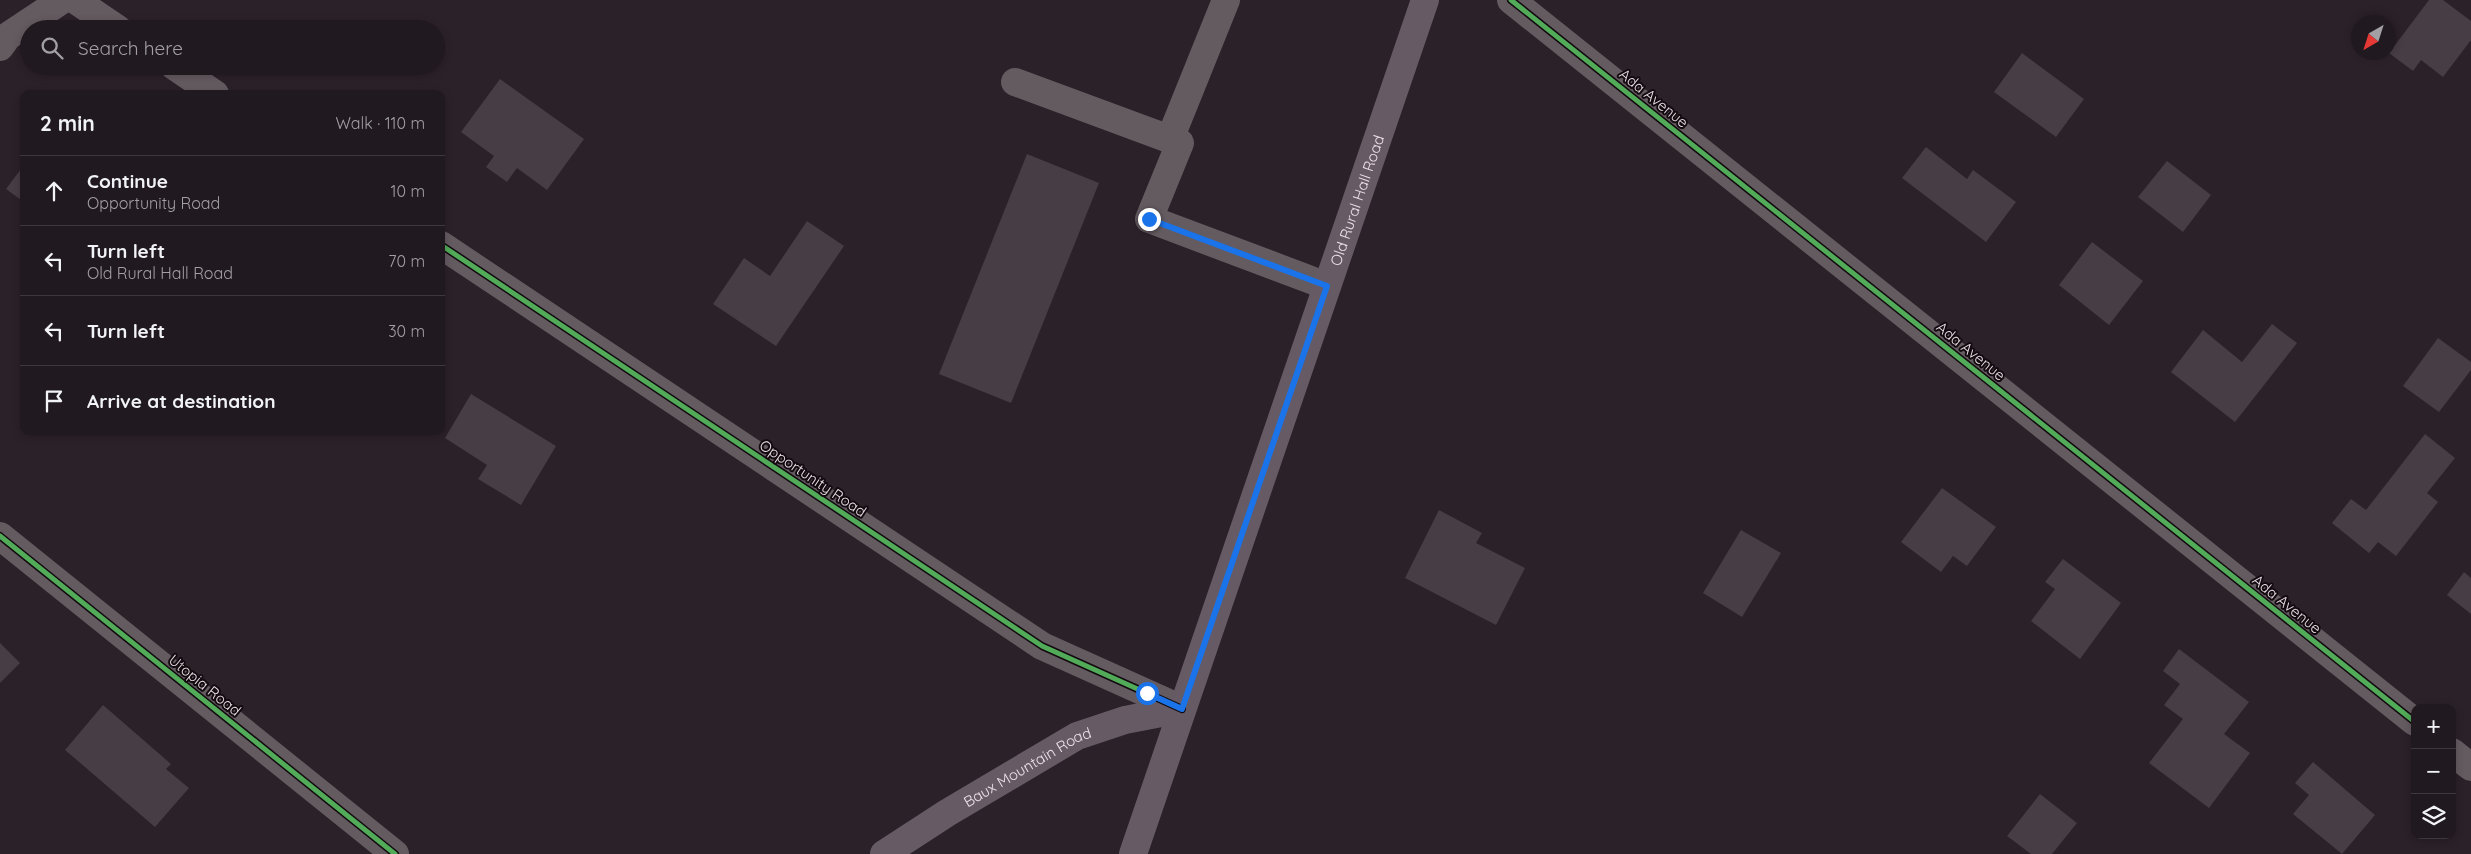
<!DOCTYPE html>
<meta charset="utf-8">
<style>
body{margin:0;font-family:Quicksand,sans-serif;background:#282228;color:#f1f3f6}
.controls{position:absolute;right:15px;bottom:15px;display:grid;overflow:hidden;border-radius:10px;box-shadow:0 2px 8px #0003}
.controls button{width:45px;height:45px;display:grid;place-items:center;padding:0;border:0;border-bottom:1px solid #3d383d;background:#20191f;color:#f1f3f6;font:25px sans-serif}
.compass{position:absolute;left:2351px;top:15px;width:45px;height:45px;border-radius:50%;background:#20191f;box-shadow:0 2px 8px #0003;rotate:219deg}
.stop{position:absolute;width:15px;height:15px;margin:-11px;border:4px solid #1a73e8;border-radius:50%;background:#fff}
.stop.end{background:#1a73e8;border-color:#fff;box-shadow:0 1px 5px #0008}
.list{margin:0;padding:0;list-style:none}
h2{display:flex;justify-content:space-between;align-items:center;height:65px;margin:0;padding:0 20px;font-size:21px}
h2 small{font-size:16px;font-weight:400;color:#a2a0a4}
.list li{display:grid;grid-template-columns:32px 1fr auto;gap:15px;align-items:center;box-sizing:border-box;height:70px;padding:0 20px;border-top:1px solid #3d383d}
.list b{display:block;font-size:19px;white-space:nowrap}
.list p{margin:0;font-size:16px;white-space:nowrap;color:#a2a0a4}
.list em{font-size:16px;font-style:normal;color:#a2a0a4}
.icon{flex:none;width:28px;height:28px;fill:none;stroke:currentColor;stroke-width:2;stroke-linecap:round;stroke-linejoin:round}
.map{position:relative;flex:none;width:2471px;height:854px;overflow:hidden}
.search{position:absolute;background:#20191f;box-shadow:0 2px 8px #0003;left:20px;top:20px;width:425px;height:55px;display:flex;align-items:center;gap:12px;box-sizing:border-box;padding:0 18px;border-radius:28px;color:#a2a0a4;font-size:19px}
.panel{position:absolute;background:#20191f;box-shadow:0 2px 8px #0003;left:20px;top:90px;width:425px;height:345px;border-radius:10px}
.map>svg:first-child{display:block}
</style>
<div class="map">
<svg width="2471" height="854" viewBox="0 0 2471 854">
<rect width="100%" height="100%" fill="#2b2129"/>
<path fill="#473d44" d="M2429 0H2443L2471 21V40L2443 77 2421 60 2413 71 2389 53Z
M2022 53 2084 99 2056 137 1994 92Z
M500 79 584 139 547 190 517 168 507 182 486 167 494 156 461 132Z
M1926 147 1967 179 1973 170 2016 202 1986 242 1902 178Z
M1027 154 1099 183 1011 403 939 374Z
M2167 161 2211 195 2183 232 2138 197Z
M24 165V202L6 189Z
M807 221 844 246 776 346 713 304 744 258 770 276Z
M2092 242 2143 281 2109 325 2059 285Z
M2272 324 2297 343 2235 422 2171 372 2203 330 2242 362Z
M2438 338 2471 362V370L2439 412 2403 386Z
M471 394 556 446 521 505 478 479 487 465 445 438Z
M2425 434 2455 458 2427 493 2438 502 2396 556 2378 542 2369 553 2332 523 2351 499 2366 510Z
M1942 488 1996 527 1967 566 1953 556 1941 572 1901 542Z
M1439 510 1482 533 1476 543 1525 568 1496 625 1405 578Z
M1741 530 1781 553 1742 617 1703 593Z
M2063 559 2121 603 2080 659 2031 621 2055 589 2045 582Z
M2464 572 2471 578V614L2447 595Z
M0 643 20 663 0 683Z
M2179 649 2249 702 2224 734 2250 753 2209 808 2149 763 2183 719 2164 705 2180 684 2163 671Z
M103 705 171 764 166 769 189 788 155 827 65 750Z
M2313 762 2375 815 2342 854 2293 814 2309 795 2295 783Z
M2040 794 2077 823 2052 854H2031L2007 836Z"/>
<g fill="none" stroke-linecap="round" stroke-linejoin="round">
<path stroke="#645b61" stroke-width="28" d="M75 0 118 29
M1511 0 2415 722
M0 47 8 36 62 0
M174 66 215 94
M1015 82 1180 143 1149 219 1327 286
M1170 139 1226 0
M441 245 1042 646 1182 709
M0 536 395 854
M2452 752 2471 767"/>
<g stroke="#665b64" stroke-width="28">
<path id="s1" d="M884 854 947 813 1077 736 1125 720 1182 709"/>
<path id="s2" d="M1133 854 1425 0"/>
</g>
<defs>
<path id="cycleway" d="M1511 0 2415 722
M441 245 1042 646 1182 709
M0 536 395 854"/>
</defs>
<use href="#cycleway" stroke="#130a10" stroke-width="8"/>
<use href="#cycleway" stroke="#51ab58" stroke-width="5"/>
</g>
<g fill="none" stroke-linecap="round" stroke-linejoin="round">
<path stroke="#1a73e8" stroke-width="6" d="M1147 693 1182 709 1327 286 1149 219"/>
</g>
<g text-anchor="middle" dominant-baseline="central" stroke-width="4" stroke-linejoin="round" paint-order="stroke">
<g font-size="15" fill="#efe1ea" stroke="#130a10">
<text transform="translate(1654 98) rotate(39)">Ada Avenue</text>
<text stroke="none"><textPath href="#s2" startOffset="691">Old Rural Hall Road</textPath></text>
<text transform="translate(1971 351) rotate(39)">Ada Avenue</text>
<text transform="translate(813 478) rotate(34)">Opportunity Road</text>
<text transform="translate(2287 604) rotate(39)">Ada Avenue</text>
<text transform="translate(205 685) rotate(39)">Utopia Road</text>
<text stroke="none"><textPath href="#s1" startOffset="168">Baux Mountain Road</textPath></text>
</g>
</g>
</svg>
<div class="controls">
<button>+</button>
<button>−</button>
<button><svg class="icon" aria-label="layers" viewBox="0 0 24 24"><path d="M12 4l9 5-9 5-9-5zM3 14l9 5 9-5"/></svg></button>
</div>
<svg class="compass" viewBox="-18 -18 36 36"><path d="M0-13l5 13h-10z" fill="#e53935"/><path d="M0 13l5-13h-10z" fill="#a2a0a4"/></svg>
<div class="stop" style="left:1147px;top:693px"></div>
<div class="stop end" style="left:1149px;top:219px"></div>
<div class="search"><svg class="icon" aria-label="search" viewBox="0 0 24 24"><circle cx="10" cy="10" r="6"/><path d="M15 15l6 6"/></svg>Search here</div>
<section class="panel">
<h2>2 min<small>Walk · 110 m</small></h2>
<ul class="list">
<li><svg class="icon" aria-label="ahead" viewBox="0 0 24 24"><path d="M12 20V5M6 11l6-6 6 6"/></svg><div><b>Continue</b><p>Opportunity Road</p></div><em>10 m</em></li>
<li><svg class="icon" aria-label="left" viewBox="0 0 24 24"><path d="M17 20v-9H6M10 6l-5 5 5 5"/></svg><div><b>Turn left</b><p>Old Rural Hall Road</p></div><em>70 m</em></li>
<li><svg class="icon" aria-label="left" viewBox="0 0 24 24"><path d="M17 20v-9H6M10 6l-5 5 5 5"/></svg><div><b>Turn left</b></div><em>30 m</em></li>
<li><svg class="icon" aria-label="arrive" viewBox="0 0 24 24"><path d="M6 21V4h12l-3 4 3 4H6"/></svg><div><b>Arrive at destination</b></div></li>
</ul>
</section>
</div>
